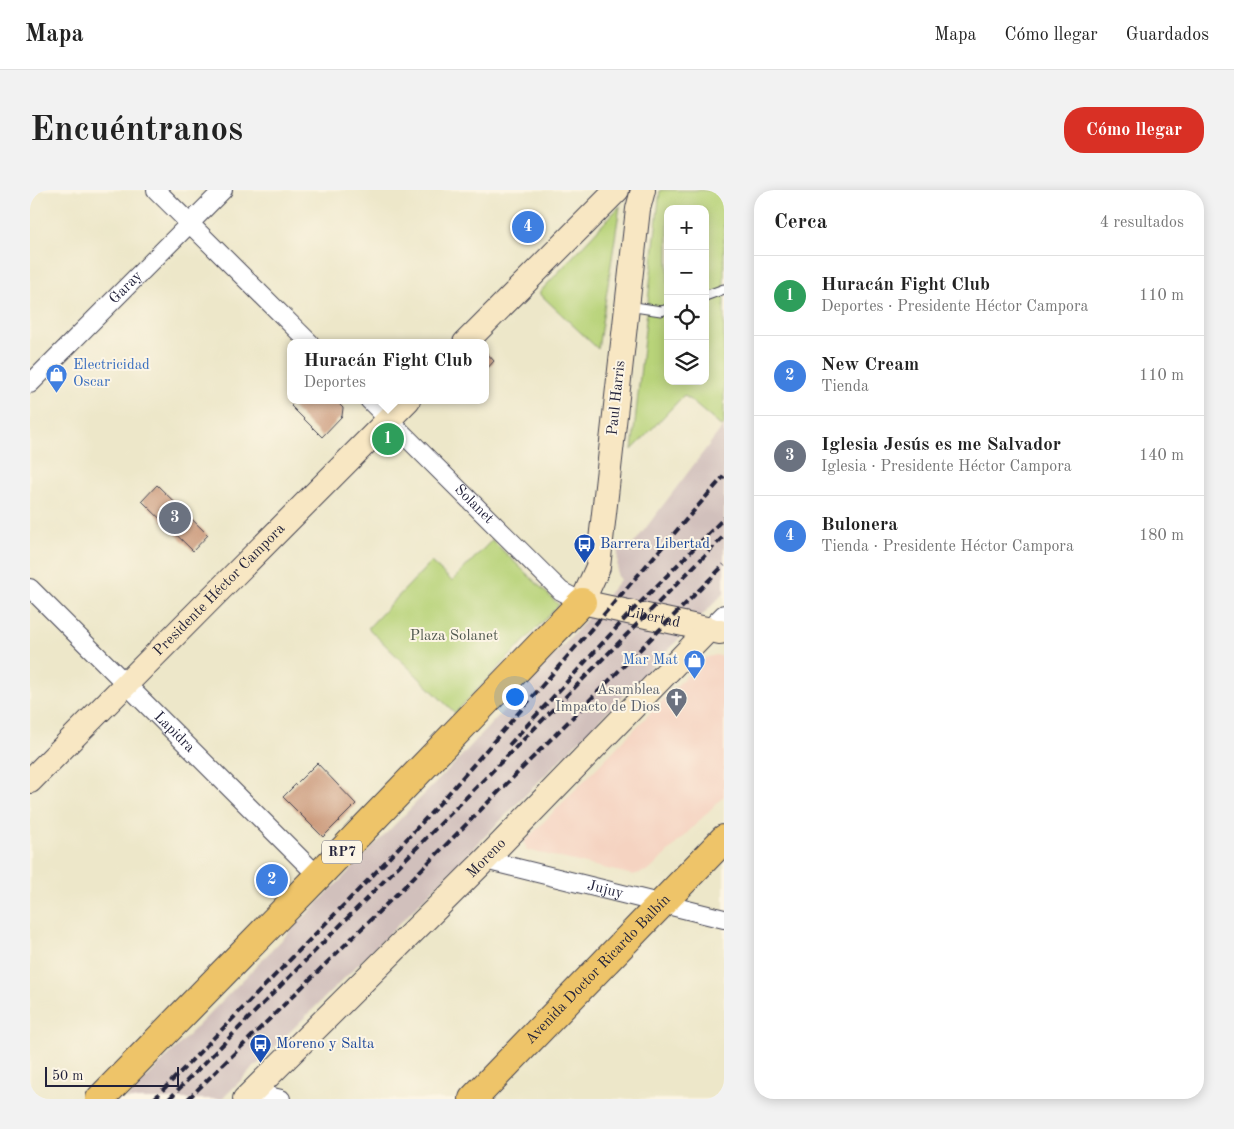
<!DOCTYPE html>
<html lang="es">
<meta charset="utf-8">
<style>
body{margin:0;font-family:"Old Standard TT",serif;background:#f2f2f2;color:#222}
.controls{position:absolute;right:15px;top:15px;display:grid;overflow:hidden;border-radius:10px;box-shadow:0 2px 12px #0003}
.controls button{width:45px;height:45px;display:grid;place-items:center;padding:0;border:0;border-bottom:1px solid #e0e0e0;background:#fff;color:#222;font:25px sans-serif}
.scale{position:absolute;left:15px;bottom:12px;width:134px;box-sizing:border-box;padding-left:5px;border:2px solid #22223b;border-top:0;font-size:14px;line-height:18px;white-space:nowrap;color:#22223b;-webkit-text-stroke:4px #fcf5e5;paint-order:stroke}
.you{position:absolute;left:484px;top:506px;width:18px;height:18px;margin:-12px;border:4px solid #fff;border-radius:50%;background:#1a73e8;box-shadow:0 0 0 8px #1a73e833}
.badge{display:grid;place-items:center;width:32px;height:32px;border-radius:50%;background:#d93025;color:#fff;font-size:16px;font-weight:700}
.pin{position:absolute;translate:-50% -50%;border:2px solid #fff;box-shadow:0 1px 5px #0006}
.popup{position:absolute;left:257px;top:149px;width:202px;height:65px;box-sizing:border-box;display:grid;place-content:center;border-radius:10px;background:#fff;filter:drop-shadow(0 1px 4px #0005);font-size:16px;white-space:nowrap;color:#767676}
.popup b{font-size:19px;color:#222}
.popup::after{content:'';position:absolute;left:50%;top:100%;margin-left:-10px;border:10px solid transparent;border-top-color:#fff}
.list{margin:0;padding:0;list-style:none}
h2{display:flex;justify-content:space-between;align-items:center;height:65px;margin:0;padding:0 20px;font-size:21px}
h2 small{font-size:16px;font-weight:400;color:#767676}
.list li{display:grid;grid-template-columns:32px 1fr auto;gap:15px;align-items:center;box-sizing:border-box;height:80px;padding:0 20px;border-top:1px solid #e0e0e0}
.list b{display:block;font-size:19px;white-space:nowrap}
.list p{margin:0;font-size:16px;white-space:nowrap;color:#767676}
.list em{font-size:16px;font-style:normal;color:#767676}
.icon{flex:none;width:28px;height:28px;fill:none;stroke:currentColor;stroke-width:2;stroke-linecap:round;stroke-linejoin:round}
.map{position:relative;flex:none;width:694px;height:909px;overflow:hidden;border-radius:20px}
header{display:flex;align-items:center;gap:30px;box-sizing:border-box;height:70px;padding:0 25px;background:#fff;border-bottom:1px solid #e0e0e0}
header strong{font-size:24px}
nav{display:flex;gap:28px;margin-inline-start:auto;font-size:18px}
.intro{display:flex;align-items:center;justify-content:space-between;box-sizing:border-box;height:120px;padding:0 30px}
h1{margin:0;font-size:35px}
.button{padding:12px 22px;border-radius:20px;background:#d93025;color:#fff;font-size:18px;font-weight:700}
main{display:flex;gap:30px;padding:0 30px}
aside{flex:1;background:#fff;border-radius:20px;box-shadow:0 2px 12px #0003}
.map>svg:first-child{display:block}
</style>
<header>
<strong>Mapa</strong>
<nav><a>Mapa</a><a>Cómo llegar</a><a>Guardados</a></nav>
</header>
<div class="intro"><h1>Encuéntranos</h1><a class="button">Cómo llegar</a></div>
<main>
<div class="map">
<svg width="694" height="909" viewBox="0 0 694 909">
<rect width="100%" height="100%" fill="#fcf5e5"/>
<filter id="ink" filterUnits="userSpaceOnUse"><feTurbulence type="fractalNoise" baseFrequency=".02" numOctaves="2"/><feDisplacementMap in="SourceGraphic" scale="10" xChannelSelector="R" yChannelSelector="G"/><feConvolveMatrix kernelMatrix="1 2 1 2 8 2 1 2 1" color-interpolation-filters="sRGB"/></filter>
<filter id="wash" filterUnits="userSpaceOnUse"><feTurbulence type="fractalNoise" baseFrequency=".0096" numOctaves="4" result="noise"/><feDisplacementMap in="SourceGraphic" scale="20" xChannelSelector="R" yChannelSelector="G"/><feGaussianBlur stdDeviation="1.12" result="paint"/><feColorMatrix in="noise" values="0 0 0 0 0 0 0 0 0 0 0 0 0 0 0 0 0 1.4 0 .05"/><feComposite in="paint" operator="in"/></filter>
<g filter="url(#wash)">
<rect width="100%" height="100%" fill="#ede7c9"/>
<path fill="#f5d3c1" d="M686 465 694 467V606L620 680 603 685 497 660 494 652 674 468Z"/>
<path fill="#d1c0bc" d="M694 235V403L368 735 192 909H96L423 575 543 445 590 390 587 384 588 359 599 360Z"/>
<path fill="#b8d379" stroke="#6d7a5a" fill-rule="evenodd" d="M630 0H694V235L692 237 654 205 602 260ZM638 19H675V191H638Z
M590 16 568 159 509 103Z
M462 350 529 415 425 523 338 438 401 372 422 391Z"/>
<g id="blocks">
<path fill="#ca9879" d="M456 162 464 171 456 180Z
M267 210H305L313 218 312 226 292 247 261 216Z
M127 295 178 345 163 361 112 311Z
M287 573 326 614 293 647 253 607Z"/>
</g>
</g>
<g filter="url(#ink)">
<use href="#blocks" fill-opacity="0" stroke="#404050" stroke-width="1"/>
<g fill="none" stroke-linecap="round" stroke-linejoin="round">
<defs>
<path id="lane" d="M675 106 694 99
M598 116 631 121 638 119"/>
<g id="street">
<path d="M126 0 280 153"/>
<path id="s1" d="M0 194 193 0"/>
<path id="s2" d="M339 210 531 401 552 412"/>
<path id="s3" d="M0 398 288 686"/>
<path d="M679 439 694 424"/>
<path id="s4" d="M455 670 694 729"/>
<path d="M222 902 251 909"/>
</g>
<g id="secondary">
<path id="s5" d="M613 0 608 19 568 377 552 412 690 442"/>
<path d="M435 153 587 0"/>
<path id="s6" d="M0 591 378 210"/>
<path id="s7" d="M215 909 455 670 679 439"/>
</g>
<g id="primary">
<path d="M70 909 288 686 552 412"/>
<path id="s8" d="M443 909 694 649"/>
</g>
</defs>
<use href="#lane" stroke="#404050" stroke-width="11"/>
<use href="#street" stroke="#404050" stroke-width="20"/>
<use href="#secondary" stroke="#404050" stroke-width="26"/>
<use href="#primary" stroke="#404050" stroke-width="30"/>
<use href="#lane" stroke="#fff" stroke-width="9"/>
<use href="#street" stroke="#fff" stroke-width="18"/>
<use href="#secondary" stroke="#f8e7c3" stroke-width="24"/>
<use href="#primary" stroke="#eec469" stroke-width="28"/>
<path stroke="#22223b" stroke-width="4" stroke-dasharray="8 4" stroke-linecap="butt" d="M479 555 601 422 694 328
M124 909 345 683 412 611 694 286
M139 909 694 346
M158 909 376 695 694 375"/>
</g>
</g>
<defs>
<symbol id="shop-pin" viewBox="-11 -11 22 30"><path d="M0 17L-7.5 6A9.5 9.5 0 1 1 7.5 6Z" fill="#3f7fe0" stroke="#fcf5e5"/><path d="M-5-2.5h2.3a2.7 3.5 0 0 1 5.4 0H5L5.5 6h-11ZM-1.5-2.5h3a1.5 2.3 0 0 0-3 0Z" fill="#fff"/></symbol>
<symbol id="bus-pin" viewBox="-11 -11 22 30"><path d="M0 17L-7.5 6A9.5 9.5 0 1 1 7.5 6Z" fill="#1a4fb4" stroke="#fcf5e5"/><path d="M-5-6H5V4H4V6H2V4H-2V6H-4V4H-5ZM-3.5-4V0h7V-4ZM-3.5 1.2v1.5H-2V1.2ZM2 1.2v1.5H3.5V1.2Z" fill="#fff"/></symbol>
<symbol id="church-pin" viewBox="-11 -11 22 30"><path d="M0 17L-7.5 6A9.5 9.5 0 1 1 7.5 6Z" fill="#6b7280" stroke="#fcf5e5"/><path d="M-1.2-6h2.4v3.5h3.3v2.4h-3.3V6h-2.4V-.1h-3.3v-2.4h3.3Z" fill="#fff"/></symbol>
</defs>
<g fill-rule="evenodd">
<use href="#shop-pin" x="14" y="172" width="25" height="34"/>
<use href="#bus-pin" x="542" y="342" width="25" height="34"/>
<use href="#shop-pin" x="652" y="458" width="25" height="34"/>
<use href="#church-pin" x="634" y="496" width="25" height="34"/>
<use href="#bus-pin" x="218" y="842" width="25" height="34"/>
</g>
<g text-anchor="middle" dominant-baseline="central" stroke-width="4" stroke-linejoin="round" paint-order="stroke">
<rect fill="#fcf5e5" stroke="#63616e" stroke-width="1" x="292" y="650.5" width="40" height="23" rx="4"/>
<g font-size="14" font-weight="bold" fill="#22223b">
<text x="312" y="662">RP7</text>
</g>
<g font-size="15" fill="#22223b" stroke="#fcf5e5">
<text stroke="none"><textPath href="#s1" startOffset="136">Garay</textPath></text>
<text transform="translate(587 208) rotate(-84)">Paul Harris</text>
<text stroke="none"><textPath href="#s2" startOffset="148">Solanet</textPath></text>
<text stroke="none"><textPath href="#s6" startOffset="269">Presidente Héctor Campora</textPath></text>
<text stroke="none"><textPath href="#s5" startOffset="491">Libertad</textPath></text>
<text stroke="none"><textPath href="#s3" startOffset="204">Lapidra</textPath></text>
<text stroke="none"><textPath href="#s7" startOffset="341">Moreno</textPath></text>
<text stroke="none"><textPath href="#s4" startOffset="124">Jujuy</textPath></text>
<text stroke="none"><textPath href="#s8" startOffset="180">Avenida Doctor Ricardo Balbín</textPath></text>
</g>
<g font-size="15" fill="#366cbe" stroke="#fcf5e5" text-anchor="start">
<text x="43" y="175">Electricidad<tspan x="43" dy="17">Oscar</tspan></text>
<text x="648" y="470" text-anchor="end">Mar Mat</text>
</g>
<g font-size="15" fill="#164399" stroke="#fcf5e5" text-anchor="start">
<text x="570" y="354">Barrera Libertad</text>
<text x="246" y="854">Moreno y Salta</text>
</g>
<g font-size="15" fill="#4f574e" stroke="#fcf5e5">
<text x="424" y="446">Plaza Solanet</text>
</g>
<g font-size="15" fill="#5b616d" stroke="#fcf5e5" text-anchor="end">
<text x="630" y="500">Asamblea<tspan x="630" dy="17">Impacto de Dios</tspan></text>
</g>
</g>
</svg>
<div class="controls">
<button>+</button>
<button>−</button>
<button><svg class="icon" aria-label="locate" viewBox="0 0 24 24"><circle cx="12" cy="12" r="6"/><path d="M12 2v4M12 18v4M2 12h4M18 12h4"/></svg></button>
<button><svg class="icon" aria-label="layers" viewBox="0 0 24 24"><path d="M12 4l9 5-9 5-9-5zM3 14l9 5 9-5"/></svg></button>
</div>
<div class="scale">50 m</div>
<div class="you"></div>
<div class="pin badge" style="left:358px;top:249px;background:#2e9e5b">1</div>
<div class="popup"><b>Huracán Fight Club</b>Deportes</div>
<div class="pin badge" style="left:242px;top:690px;background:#3f7fe0">2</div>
<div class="pin badge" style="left:145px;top:328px;background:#6b7280">3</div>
<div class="pin badge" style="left:498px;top:37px;background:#3f7fe0">4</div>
</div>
<aside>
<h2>Cerca<small>4 resultados</small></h2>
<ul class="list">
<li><span class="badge" style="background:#2e9e5b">1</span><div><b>Huracán Fight Club</b><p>Deportes · Presidente Héctor Campora</p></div><em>110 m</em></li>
<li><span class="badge" style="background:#3f7fe0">2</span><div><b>New Cream</b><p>Tienda</p></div><em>110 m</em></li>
<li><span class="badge" style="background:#6b7280">3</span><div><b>Iglesia Jesús es me Salvador</b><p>Iglesia · Presidente Héctor Campora</p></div><em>140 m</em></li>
<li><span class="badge" style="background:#3f7fe0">4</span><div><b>Bulonera</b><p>Tienda · Presidente Héctor Campora</p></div><em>180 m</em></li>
</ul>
</aside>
</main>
